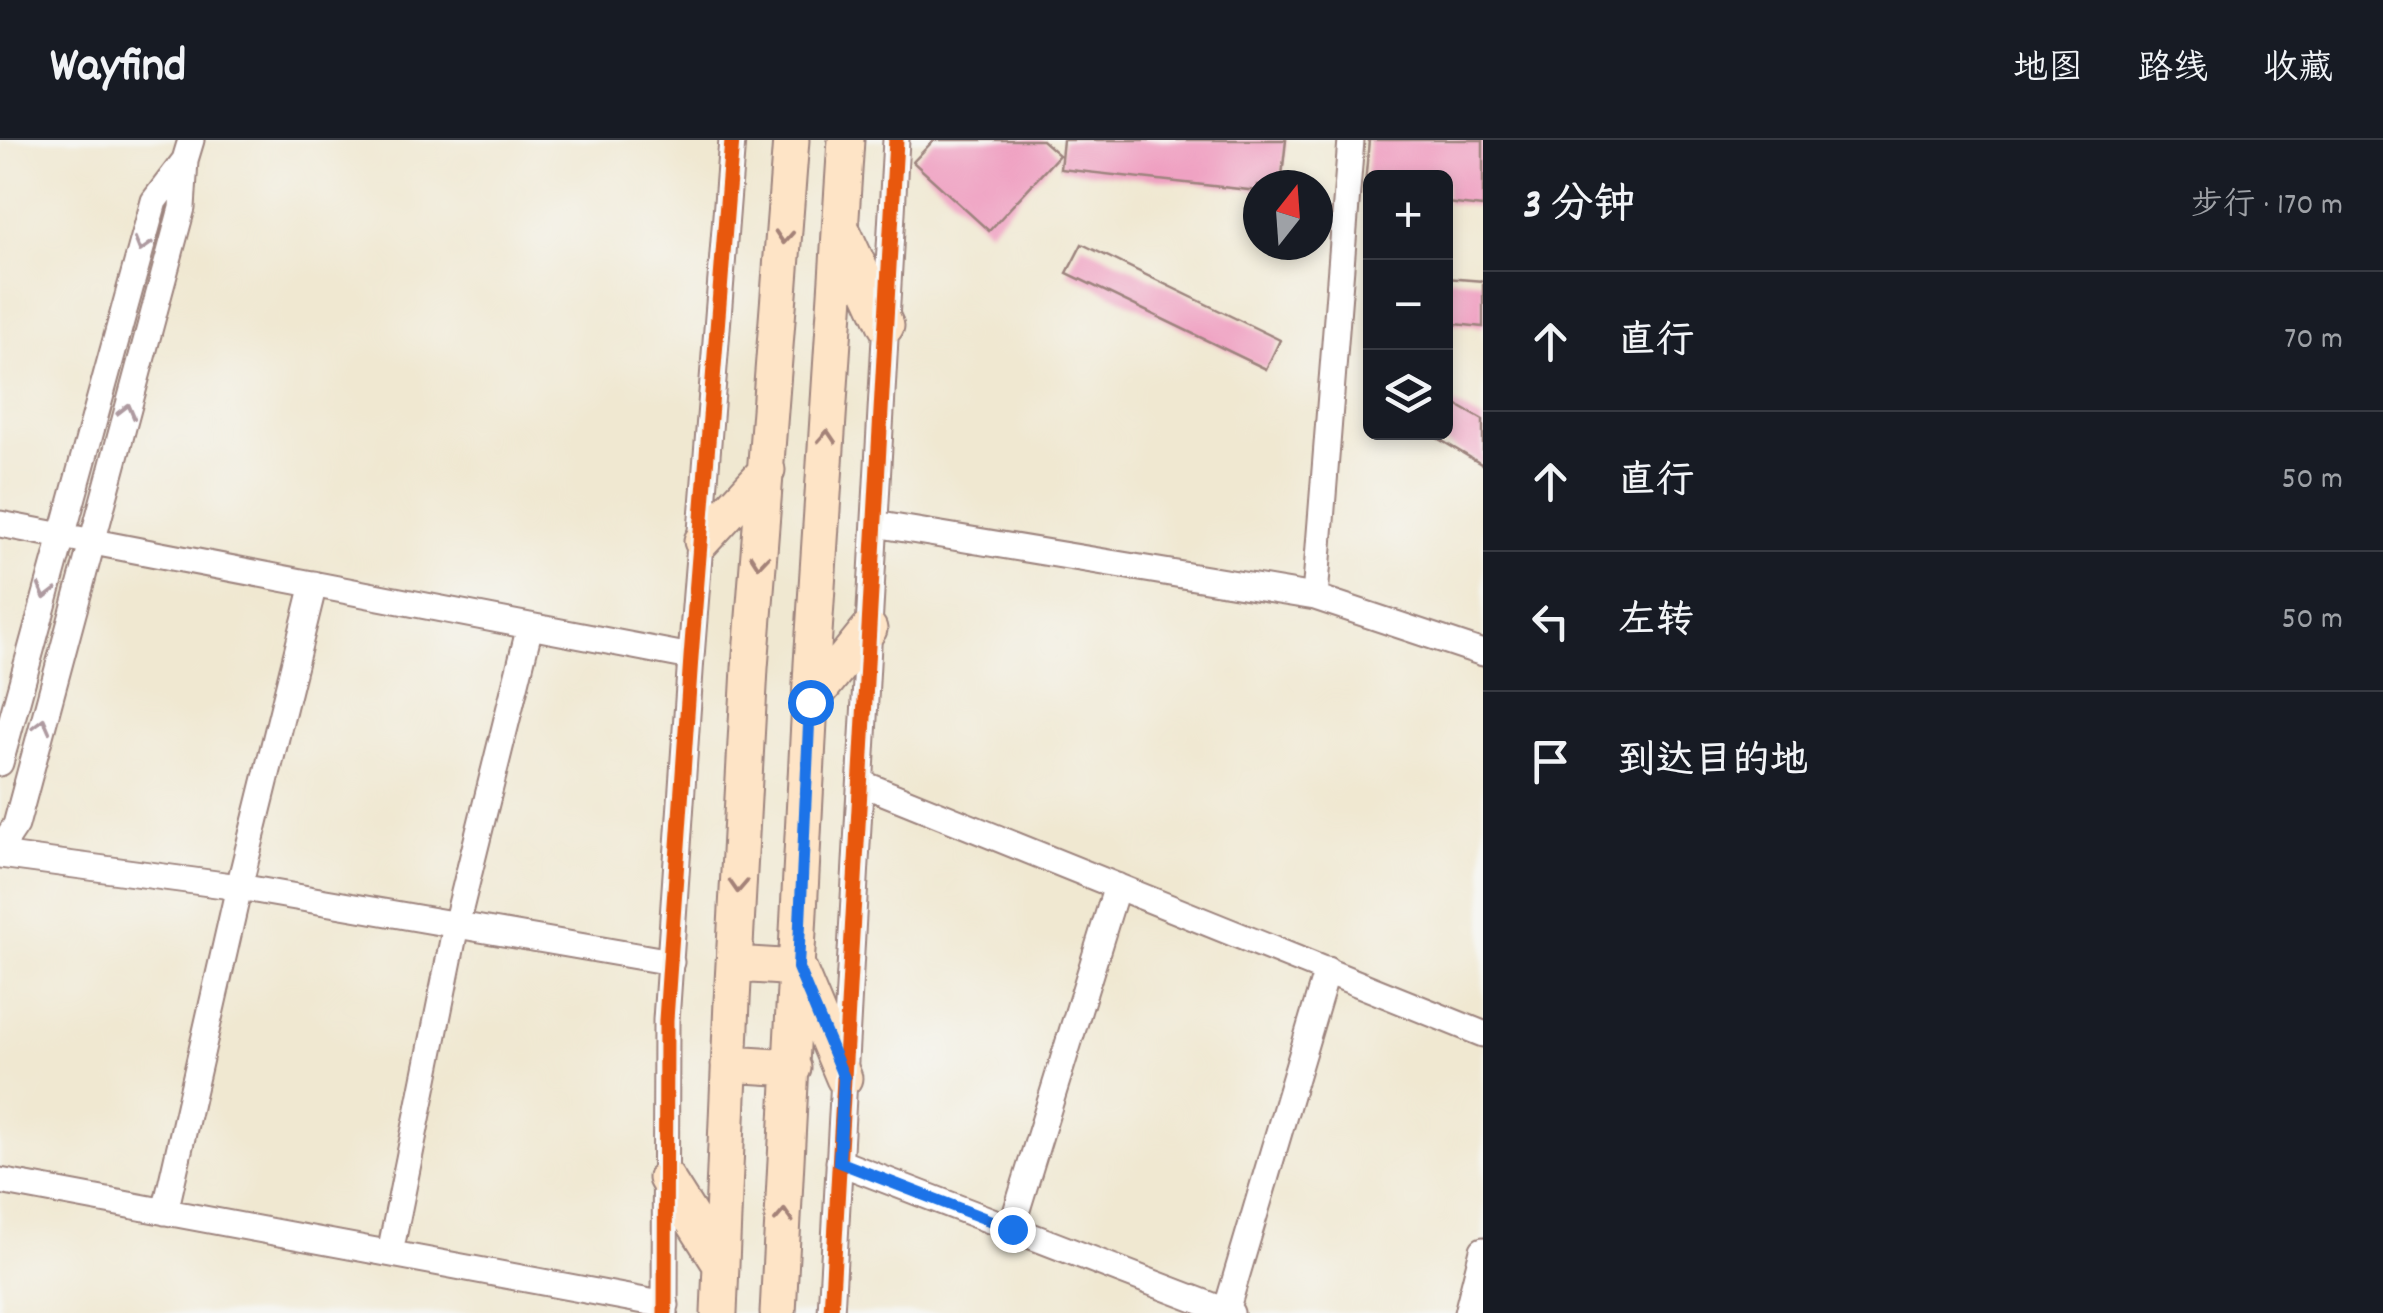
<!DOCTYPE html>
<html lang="zh">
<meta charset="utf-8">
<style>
body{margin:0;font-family:Dekko,"LXGW WenKai TC",sans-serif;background:#20242c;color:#f1f3f6}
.controls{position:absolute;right:30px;top:30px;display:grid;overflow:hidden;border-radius:15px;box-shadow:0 5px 15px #0003}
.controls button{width:90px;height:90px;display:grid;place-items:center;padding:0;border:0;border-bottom:2px solid #363941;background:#171b24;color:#f1f3f6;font:50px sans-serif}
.compass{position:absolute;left:1243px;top:30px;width:90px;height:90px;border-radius:50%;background:#171b24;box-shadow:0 5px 15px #0003;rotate:17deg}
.stop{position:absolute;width:30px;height:30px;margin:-22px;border:8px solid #1a73e8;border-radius:50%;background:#fff}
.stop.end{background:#1a73e8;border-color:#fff;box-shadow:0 2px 10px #0008}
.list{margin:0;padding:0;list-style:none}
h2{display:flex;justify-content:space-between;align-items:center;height:130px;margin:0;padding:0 40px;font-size:42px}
h2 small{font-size:32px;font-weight:400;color:#9ea1a6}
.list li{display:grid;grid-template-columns:65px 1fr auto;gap:30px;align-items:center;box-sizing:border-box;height:140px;padding:0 40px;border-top:2px solid #363941}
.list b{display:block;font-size:38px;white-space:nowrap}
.list em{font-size:32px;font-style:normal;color:#9ea1a6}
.icon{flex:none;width:55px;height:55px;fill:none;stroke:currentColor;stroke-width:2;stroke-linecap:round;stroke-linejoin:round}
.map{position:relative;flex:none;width:1483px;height:1173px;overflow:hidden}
header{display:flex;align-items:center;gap:60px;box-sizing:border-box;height:140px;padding:0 50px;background:#171b24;border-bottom:2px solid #363941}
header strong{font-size:48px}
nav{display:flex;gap:55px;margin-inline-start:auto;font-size:35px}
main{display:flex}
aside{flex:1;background:#171b24}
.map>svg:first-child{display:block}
</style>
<header>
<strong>Wayfind</strong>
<nav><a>地图</a><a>路线</a><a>收藏</a></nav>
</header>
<main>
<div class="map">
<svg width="1483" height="1173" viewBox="0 0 1483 1173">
<rect width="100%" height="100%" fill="#f6f6f2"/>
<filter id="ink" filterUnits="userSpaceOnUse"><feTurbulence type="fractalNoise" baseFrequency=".01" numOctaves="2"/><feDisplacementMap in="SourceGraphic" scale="20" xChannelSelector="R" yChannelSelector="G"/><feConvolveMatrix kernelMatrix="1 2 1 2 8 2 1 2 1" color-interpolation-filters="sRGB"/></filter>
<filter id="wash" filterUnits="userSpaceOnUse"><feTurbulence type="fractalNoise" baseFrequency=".0048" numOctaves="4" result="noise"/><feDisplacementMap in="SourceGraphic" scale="40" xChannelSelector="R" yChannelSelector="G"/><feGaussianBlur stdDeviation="2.25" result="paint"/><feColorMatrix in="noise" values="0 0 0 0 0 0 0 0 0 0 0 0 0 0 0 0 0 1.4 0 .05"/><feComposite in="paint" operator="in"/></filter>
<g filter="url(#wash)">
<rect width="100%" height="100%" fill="#f0e8d1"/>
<g id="blocks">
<path fill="#ef9dc0" d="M934 0H1042L1059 15 989 91 913 22Z
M1063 0H1286L1281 45H1258V51L1060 29Z
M1369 0H1483V67L1446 63V38H1370V56L1364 55Z
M1082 104 1280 200 1266 229 1067 133Z
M1446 138 1483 141V187L1446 183Z
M1446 259 1483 280V325L1427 292H1446Z"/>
</g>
</g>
<g filter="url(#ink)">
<use href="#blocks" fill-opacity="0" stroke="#9d847e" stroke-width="2.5"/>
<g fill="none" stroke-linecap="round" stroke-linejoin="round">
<defs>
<path id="street" d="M0 384 691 517
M875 384 1315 457 1483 513
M1315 457 1351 0
M0 623 154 61 185 20
M861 643 1483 894
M0 709 16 685 182 68 185 20 191 0
M0 715 239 747 671 822
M839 1022 1231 1173
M0 1041 666 1165
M165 1072 239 747 314 444
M1011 1089 1117 746
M390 1113 456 785 530 486
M1226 1171 1327 830
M665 1173 666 880 691 517 732 0
M831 1173 896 0
M1467 1173 1483 1110"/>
<path id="secondary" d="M843 92 886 186
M702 401 767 330
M810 562 869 489
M734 824 798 828 844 938
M729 924 793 928
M666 1038 721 1125
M719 1173 732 861 750 528 791 0
M778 1173 812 524 846 0"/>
</defs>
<use href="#street" stroke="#9d847e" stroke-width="29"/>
<use href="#secondary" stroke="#9d847e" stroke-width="39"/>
<use href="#street" stroke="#fff" stroke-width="25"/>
<use href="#secondary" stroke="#fee4c6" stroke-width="35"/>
<defs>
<path id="cycleway" d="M665 1173 666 880 691 517 732 0
M831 1173 896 0"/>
</defs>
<use href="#cycleway" stroke="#f6f6f2" stroke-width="21"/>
<use href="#cycleway" stroke="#e8590c" stroke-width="15"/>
</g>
<defs><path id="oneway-chevron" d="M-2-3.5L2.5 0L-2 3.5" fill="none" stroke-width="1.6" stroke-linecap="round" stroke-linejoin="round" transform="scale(2.5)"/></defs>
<g stroke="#a48278">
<use href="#oneway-chevron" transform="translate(784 97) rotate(94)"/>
<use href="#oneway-chevron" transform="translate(827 297) rotate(-86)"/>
<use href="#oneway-chevron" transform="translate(759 421) rotate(95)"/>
<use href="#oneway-chevron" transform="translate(738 746) rotate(93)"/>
<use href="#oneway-chevron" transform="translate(784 1076) rotate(-87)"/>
</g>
<g stroke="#ae9aa0">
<use href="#oneway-chevron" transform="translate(142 105) rotate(106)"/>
<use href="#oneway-chevron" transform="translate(127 271) rotate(-75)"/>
<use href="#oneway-chevron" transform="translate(46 452) rotate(105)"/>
<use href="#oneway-chevron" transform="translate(42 585) rotate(-75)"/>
</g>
</g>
<g fill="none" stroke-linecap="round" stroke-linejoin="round" filter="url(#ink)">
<path stroke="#1a73e8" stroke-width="12" d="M810 562 798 828 844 938 839 1022 1012 1089"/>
</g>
</svg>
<div class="controls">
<button>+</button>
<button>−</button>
<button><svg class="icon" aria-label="layers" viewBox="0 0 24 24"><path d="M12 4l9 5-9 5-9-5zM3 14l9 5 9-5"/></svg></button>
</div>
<svg class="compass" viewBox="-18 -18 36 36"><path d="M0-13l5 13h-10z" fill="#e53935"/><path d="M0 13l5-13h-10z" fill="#9ea1a6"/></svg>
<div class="stop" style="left:810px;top:562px"></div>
<div class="stop end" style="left:1012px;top:1089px"></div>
</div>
<aside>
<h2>3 分钟<small>步行 · 170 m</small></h2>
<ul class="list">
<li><svg class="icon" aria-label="ahead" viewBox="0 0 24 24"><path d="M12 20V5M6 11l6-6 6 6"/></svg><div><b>直行</b></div><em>70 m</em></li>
<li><svg class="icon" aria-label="ahead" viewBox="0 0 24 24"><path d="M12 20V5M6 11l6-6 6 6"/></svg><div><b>直行</b></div><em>50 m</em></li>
<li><svg class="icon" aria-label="left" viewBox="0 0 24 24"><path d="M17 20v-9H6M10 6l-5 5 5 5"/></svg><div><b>左转</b></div><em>50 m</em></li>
<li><svg class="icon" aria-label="arrive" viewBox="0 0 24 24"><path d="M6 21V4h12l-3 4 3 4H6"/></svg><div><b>到达目的地</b></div></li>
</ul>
</aside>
</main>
